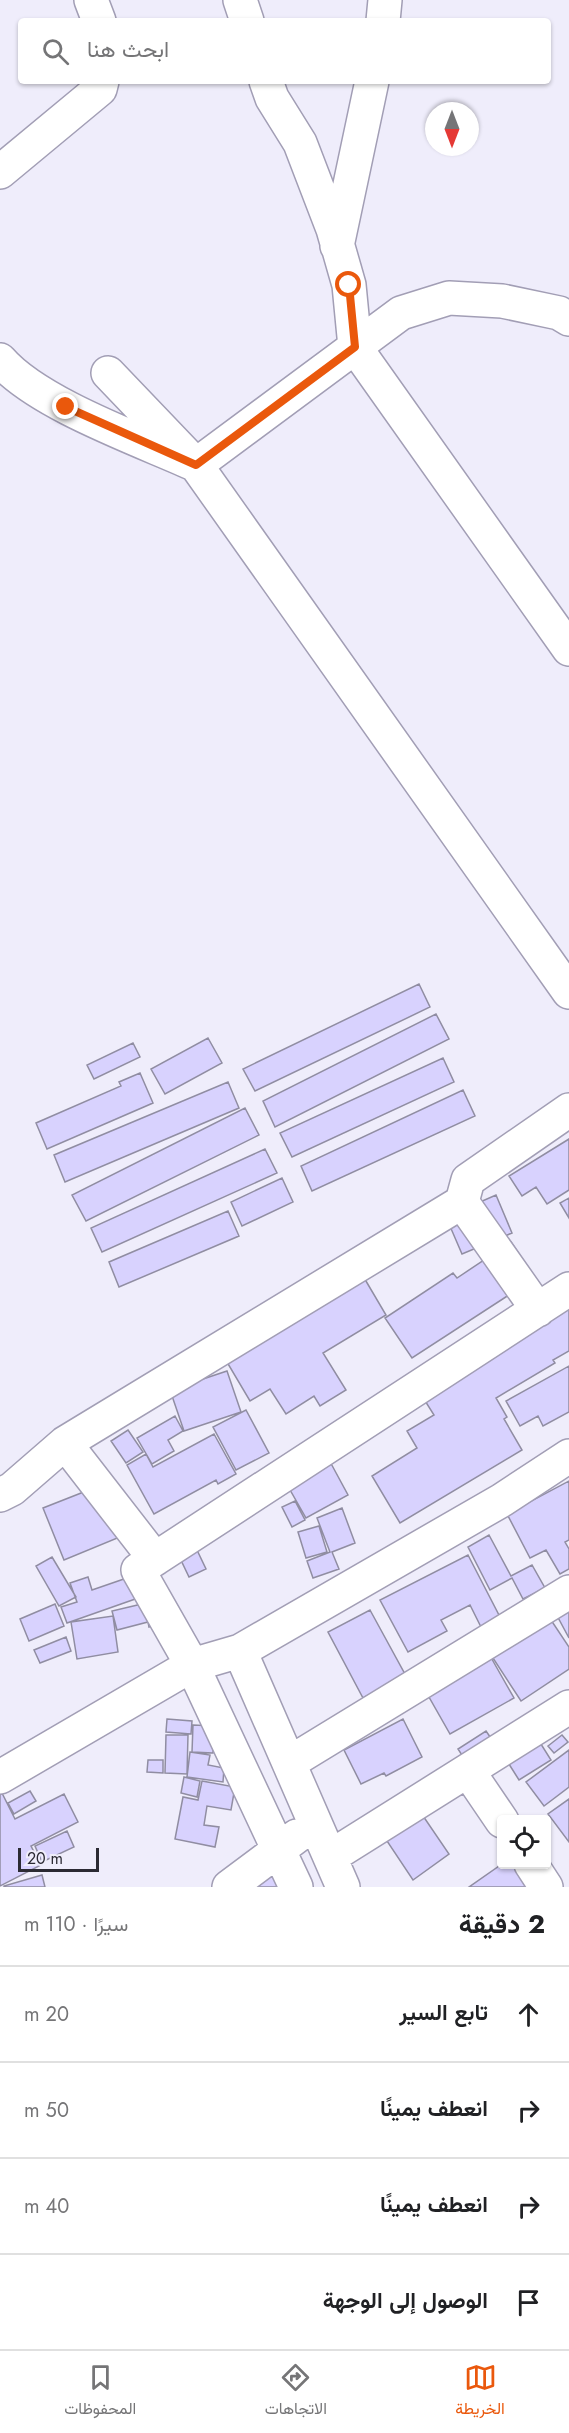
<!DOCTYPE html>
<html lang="ar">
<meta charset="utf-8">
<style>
body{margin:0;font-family:Jost,Vazirmatn,sans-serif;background:#f2f2f2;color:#202124;direction:rtl}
.controls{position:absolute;right:18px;bottom:18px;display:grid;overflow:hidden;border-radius:6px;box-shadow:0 2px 4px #0004}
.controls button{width:54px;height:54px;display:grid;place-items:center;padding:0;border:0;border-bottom:2px solid #e0e0e0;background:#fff;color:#202124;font:30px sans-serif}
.compass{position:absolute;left:425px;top:102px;width:54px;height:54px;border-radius:50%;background:#fff;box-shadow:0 2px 4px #0004;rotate:180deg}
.scale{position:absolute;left:18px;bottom:15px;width:81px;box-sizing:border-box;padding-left:6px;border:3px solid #2b2a33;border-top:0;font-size:16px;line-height:21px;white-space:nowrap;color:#2b2a33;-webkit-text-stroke:4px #efedfb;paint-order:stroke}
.stop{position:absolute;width:18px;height:18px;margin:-14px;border:4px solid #ea580c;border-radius:50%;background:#fff}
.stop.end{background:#ea580c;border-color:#fff;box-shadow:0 2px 6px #0008}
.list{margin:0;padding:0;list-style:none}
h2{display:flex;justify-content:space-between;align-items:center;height:78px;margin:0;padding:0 24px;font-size:26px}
h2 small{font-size:20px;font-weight:400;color:#757577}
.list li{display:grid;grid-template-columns:39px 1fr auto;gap:18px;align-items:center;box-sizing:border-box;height:96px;padding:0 24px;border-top:2px solid #e0e0e0}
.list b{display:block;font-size:22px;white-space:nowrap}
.list em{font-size:20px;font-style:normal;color:#757577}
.icon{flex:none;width:33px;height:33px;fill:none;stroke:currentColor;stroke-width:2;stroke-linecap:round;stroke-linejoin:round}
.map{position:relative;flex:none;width:569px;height:1887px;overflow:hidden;direction:ltr}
.search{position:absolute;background:#fff;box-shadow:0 2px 4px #0004;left:18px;right:18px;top:18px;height:66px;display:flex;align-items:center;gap:15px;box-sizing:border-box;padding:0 21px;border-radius:6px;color:#757577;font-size:22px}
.sheet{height:462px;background:#fff}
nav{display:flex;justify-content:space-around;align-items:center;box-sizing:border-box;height:84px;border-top:2px solid #e0e0e0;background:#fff;font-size:16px;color:#757577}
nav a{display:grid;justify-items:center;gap:3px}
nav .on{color:#ea580c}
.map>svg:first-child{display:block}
</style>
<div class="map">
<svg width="569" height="1887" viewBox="0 0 569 1887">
<rect width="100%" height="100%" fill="#efedfb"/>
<path fill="#d8d2fe" stroke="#908da2" stroke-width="1.5" d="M419 984 430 1007 255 1091 243 1069Z
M436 1014 449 1039 275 1127 263 1101Z
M208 1038 222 1063 165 1094 151 1069Z
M133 1043 140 1057 94 1079 87 1065Z
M443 1058 454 1082 292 1157 280 1133Z
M140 1073 153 1103 47 1149 36 1123 121 1086 119 1082Z
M228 1082 239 1108 65 1182 54 1155Z
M463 1090 475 1116 312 1191 301 1166Z
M245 1108 259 1135 86 1221 72 1195Z
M569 1139V1190L547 1204 536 1187 522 1196 509 1176Z
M265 1149 277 1173 102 1252 91 1228Z
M282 1178 293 1202 242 1226 231 1202Z
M496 1195 512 1233 462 1254 446 1217Z
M569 1198V1218L560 1203Z
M228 1211 239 1236 119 1287 109 1262Z
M511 1242 535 1278 412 1358 385 1318 453 1273 457 1278Z
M363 1276 386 1315 323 1353 346 1390 320 1406 314 1396 286 1414 270 1389 250 1401 221 1352Z
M569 1301V1351L553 1360 555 1363 496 1398 507 1417 504 1419 522 1450 400 1523 372 1476 417 1448 407 1431 434 1415 422 1396Z
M569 1366V1412L543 1426 538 1416 520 1426 506 1401Z
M227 1371 241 1412 184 1431 170 1390Z
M246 1410 269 1453 236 1470 213 1427Z
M175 1416 183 1431 168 1440 174 1451 152 1464 137 1438Z
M128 1430 143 1452 126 1463 111 1441Z
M214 1434 236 1474 218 1484 216 1480 154 1514 127 1465 146 1454 153 1467Z
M328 1458 348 1495 306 1518 285 1481Z
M569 1481V1540L565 1542 569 1549V1569L560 1574 546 1550 530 1558 507 1514Z
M99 1486 132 1532 64 1560 43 1508Z
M295 1501 305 1520 292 1527 282 1507Z
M342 1508 355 1543 332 1552 339 1569 313 1578 307 1561 330 1552 317 1518Z
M319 1526 327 1552 306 1558 298 1532Z
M489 1535 511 1576 532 1565 545 1588 523 1599 512 1578 490 1590 468 1547Z
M196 1548 206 1569 189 1577 179 1556Z
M468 1555 501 1619 482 1629 470 1605 441 1620 447 1631 408 1652 380 1600Z
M52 1557 76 1597 59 1606 36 1566Z
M150 1570 158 1591 67 1623 61 1607 77 1602 70 1583 88 1577 92 1590Z
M163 1599 168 1621 149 1627 148 1622 117 1630 112 1611Z
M569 1602V1638L554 1610Z
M55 1604 64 1626 29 1641 20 1619Z
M370 1610 406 1676 363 1698 328 1632Z
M113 1616 118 1652 77 1659 71 1622Z
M549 1617 569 1647V1669L521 1701 491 1655Z
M66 1637 71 1651 40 1663 34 1650Z
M489 1654 514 1698 450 1734 425 1690Z
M167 1719 192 1721 191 1734 166 1732Z
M403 1719 422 1757 386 1776 384 1773 361 1784 344 1750Z
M193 1725 214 1726 213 1753 192 1752Z
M486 1731 495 1744 467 1763 458 1749Z
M534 1733 551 1760 519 1780 502 1753Z
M166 1735H188L187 1774 165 1773Z
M562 1735 568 1742 554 1753 548 1746Z
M569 1750V1787L544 1806 526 1782Z
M190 1752 210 1755 208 1765 224 1768 223 1782 187 1777Z
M148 1760H163V1773L147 1772Z
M184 1777 200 1781 197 1797 181 1793Z
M202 1781 235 1787 231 1810 207 1806 204 1825 219 1827 215 1847 175 1839 183 1797 198 1800Z
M0 1789 15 1819 64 1794 78 1822 31 1846 41 1865 0 1886Z
M30 1791 36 1801 14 1814 8 1803Z
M569 1799V1842L548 1814Z
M419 1810 449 1854 413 1880 383 1835Z
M67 1831 74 1847 42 1862 35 1846Z
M293 1864 304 1887H249Z
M502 1864H523L538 1887H469Z
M42 1875 45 1887H4V1886Z"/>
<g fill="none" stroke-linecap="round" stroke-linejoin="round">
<defs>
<path id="minor" d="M91 0 99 21
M240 0 247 21
M383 21 385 0
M266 81 272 98 300 143 333 229 349 285 355 347 569 649
M0 172 100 89 102 81
M337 246 372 81
M0 360C38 404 141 440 196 465L401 313 449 298 502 301 559 313 569 319
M108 373 196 465 569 992
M462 1202 468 1180 569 1110
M65 1443 155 1559
M0 1495 12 1489 65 1443 462 1202 538 1310
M240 1651 343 1887
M289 1763 569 1592
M468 1771 502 1821
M0 1777 192 1665 240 1651 502 1500 569 1456
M330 1857 569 1707
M531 1864 546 1887
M229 1887 297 1836
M296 1887 192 1665 138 1570 569 1289"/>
</defs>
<use href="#minor" stroke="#a29eb5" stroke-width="36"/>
<use href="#minor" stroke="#fff" stroke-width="33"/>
</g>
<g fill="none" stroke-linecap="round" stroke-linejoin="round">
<path stroke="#ea580c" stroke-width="8" d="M66 407 196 465 355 347 349 285"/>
</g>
</svg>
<div class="controls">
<button><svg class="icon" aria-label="locate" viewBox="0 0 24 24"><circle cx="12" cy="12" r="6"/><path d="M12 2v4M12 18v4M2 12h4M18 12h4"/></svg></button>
</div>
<svg class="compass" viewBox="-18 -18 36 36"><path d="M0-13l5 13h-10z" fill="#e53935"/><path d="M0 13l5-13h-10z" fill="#757577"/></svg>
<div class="scale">20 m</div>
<div class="stop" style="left:349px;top:285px"></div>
<div class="stop end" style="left:66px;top:407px"></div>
<div class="search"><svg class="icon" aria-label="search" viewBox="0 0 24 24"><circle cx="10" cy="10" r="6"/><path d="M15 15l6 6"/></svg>ابحث هنا</div>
</div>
<section class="sheet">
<h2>2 دقيقة<small>سيرًا · 110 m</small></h2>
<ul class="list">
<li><svg class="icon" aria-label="ahead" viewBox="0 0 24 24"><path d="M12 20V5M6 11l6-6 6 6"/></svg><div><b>تابع السير</b></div><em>20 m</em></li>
<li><svg class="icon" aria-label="right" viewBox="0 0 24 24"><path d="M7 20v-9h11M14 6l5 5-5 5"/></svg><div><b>انعطف يمينًا</b></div><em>50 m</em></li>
<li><svg class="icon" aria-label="right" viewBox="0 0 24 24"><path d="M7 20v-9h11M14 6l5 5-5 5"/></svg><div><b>انعطف يمينًا</b></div><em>40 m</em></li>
<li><svg class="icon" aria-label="arrive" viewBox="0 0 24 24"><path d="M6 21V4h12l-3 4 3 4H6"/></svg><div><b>الوصول إلى الوجهة</b></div></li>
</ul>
</section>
<nav>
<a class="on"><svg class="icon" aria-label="map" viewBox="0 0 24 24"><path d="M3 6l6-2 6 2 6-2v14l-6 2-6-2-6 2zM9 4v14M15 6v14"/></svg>الخريطة</a>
<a><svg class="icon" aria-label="directions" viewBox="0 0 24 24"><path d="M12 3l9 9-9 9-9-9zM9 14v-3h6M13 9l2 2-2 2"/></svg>الاتجاهات</a>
<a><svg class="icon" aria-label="saved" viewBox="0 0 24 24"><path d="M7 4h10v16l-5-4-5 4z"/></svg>المحفوظات</a>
</nav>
